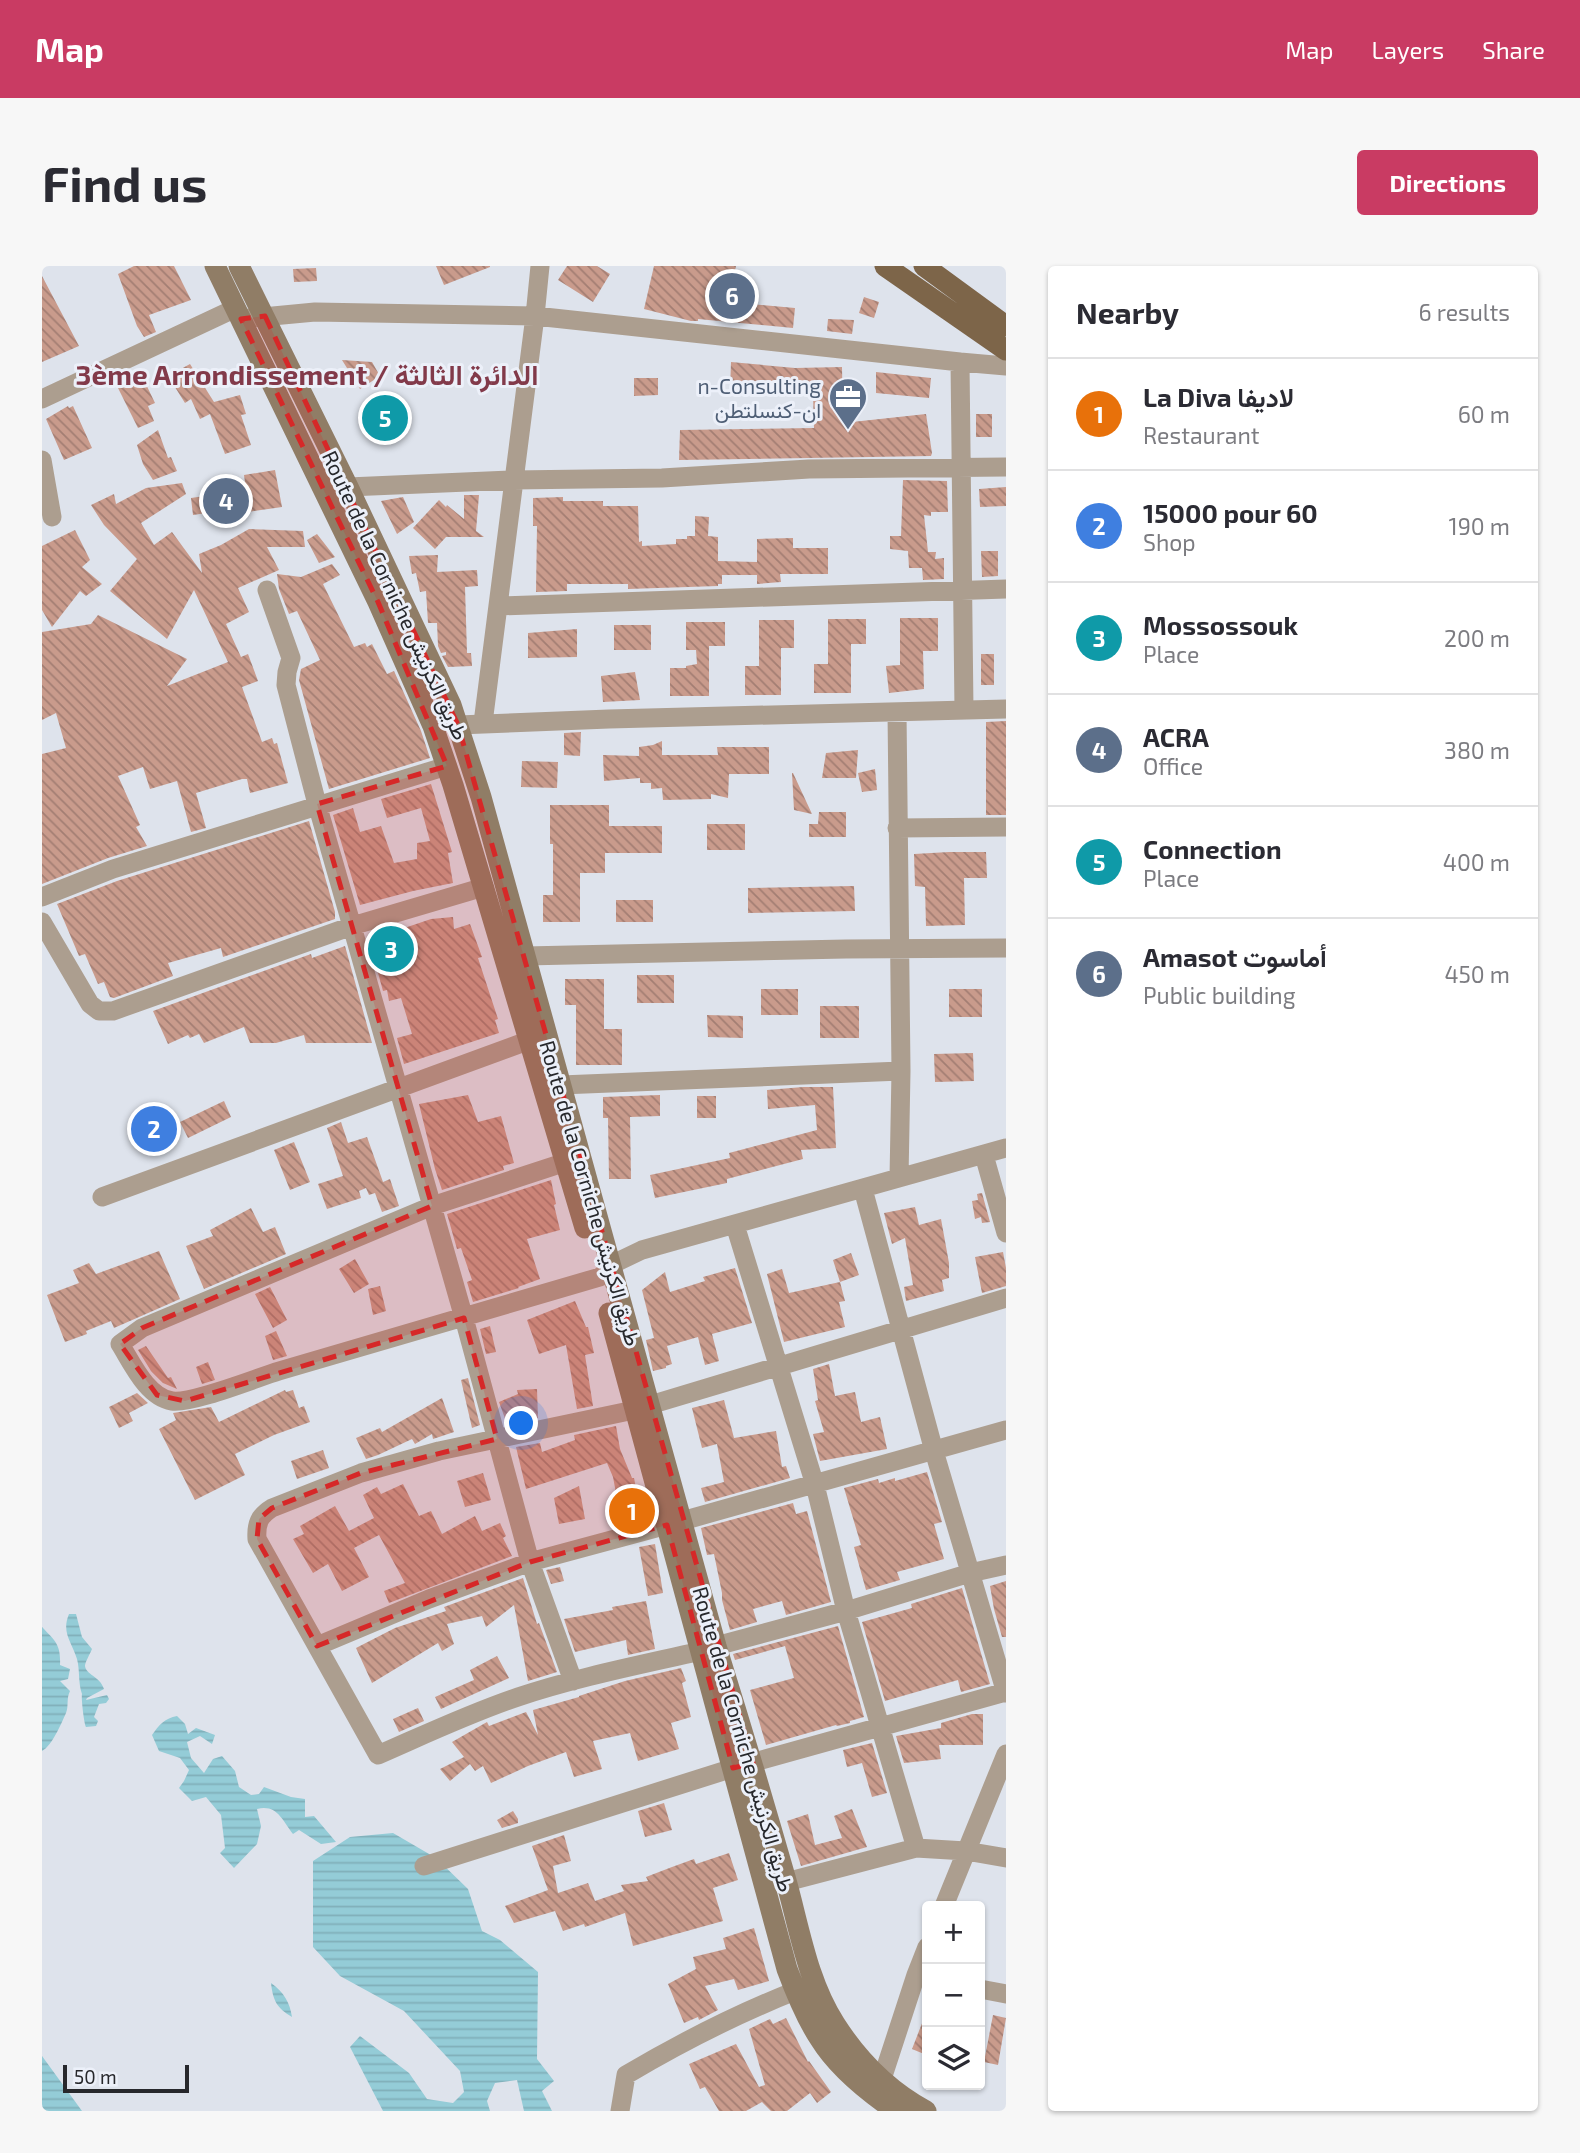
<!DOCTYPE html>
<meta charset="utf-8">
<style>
body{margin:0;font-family:"Exo 2",Vazirmatn,sans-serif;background:#f7f7f7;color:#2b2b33}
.controls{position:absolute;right:21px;bottom:21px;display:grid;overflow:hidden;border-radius:7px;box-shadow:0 2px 5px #0004}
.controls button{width:63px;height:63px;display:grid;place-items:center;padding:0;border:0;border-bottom:2px solid #e1e1e2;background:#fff;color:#2b2b33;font:35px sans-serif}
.scale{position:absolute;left:21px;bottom:18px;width:126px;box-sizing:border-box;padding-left:7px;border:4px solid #27282c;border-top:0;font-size:19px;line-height:24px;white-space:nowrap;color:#27282c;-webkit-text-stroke:5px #ecf0f9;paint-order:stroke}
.you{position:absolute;left:480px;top:1158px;width:24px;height:24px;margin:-18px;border:5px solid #fff;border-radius:50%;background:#1a73e8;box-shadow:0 0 0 10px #1a73e833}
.badge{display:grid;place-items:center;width:46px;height:46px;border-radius:50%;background:#c93b63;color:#fff;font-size:23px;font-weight:700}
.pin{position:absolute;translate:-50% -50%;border:4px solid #fff;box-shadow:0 2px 7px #0006}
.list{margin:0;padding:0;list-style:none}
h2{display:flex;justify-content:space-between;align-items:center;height:91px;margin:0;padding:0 28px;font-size:30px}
h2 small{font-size:23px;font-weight:400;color:#7c7c81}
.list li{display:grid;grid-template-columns:46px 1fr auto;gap:21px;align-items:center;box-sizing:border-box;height:112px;padding:0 28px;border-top:2px solid #e1e1e2}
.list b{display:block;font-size:26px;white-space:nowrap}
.list p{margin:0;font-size:23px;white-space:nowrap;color:#7c7c81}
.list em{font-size:23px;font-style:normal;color:#7c7c81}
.icon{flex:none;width:38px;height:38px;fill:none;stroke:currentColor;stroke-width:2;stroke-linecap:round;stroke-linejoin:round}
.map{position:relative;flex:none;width:964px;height:1845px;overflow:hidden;border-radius:7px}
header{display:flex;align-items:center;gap:42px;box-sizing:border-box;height:98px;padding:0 35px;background:#c93b63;color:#fff}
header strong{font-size:33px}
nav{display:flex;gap:38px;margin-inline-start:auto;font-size:24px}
.intro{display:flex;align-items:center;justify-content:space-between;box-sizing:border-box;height:168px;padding:0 42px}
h1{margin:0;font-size:49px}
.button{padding:18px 32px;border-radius:7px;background:#c93b63;color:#fff;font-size:24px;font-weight:700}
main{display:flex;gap:42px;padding:0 42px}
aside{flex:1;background:#fff;border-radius:7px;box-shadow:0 2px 5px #0004}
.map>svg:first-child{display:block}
</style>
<header>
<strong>Map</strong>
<nav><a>Map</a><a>Layers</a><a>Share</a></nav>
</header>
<div class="intro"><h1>Find us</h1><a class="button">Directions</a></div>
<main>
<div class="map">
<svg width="964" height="1845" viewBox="0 0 964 1845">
<defs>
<pattern id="water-rules" width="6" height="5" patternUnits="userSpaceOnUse" patternTransform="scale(1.75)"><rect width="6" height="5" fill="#94ccd7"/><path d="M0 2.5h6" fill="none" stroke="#80afb9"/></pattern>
<pattern id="building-back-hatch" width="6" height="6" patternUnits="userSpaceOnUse" patternTransform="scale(1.75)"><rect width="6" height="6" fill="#c99b8c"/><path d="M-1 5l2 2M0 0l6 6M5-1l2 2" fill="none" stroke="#a37e73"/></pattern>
</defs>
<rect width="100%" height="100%" fill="#dee3ec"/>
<path fill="url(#water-rules)" d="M27 1348H34L40 1371 50 1383C48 1388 43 1396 43 1400 44 1409 58 1410 62 1423L45 1432 44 1434 65 1429 67 1433 64 1437 57 1438 52 1451 56 1455 54 1460 44 1461C42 1457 39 1432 40 1428 36 1417 38 1404 35 1393 30 1376 19 1367 27 1348Z
M0 1361C13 1375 19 1378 18 1399L28 1403 26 1413 18 1415 28 1425C24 1433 27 1440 24 1447 19 1458 10 1480 0 1485Z
M135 1450 143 1458 146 1468 154 1462 173 1469 170 1478 158 1470 145 1476 149 1492 162 1507 171 1493 180 1490 193 1505 197 1521 209 1529 217 1528 222 1521 249 1531 263 1533V1551L272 1550 294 1576 279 1578 257 1564 251 1568C240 1554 235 1538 215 1543L219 1560 215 1578 192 1602 178 1587 183 1582 179 1549 164 1531 150 1535 137 1522 142 1515 147 1504 138 1492 117 1485 110 1469C117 1459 123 1452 135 1450Z
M351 1567 394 1592 426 1623 440 1665 458 1674 496 1706 495 1793 512 1815 500 1825 510 1845H482L475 1814 453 1817 445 1835 448 1845H341L308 1781 318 1770 367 1807 385 1833 411 1837 422 1826 418 1805 362 1745 298 1710 271 1681V1595L308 1571Z
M229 1717C242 1726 248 1737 250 1751 235 1742 231 1735 229 1717Z
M0 1790 40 1845H0Z"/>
<path fill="url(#building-back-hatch)" d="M92 0H132L149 34 107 49 114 66 102 71 95 60 76 8Z
M394 0H448V1L402 19Z
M525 0H555L568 8 551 36 516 14Z
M612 0H694L689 22 699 37 753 42 751 62 656 53V55H649L602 43Z
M274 2 275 15 252 16 251 3Z
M0 10 37 80 0 96Z
M822 31 837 36 832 52 817 47Z
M786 53 812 54 810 68 785 65Z
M300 94 330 96 338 110 318 123Z
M689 96 753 102 800 101 801 157 884 148 890 187 889 190 637 194 638 164 772 162 771 129 688 125Z
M148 98 172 136 198 129 204 148 199 149 209 179 183 188 168 148 158 153 149 133 143 137 126 110Z
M834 106 889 112 887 132 834 127Z
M95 110H100L113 137 106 140 112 155 96 162 75 120Z
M592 112H616V129L592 130Z
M26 140 27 142 31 140 50 182 22 194 4 153Z
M934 148H950V171H934Z
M116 164 126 192 129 191 135 205 111 214 101 198 95 179Z
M233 204 240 241 178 250V245L151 249 149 232 204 224 202 209Z
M861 214 905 215 906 246H889V250L882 249 886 286H894L893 293 902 292V313L881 314 880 302H867L866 285 848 283V270H859Z
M140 217 144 228 99 257 112 279 130 266 160 307 157 288 179 279 207 263 261 265 263 281H225L237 304 196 322 207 346 184 358 199 391 206 388 216 415 200 421 220 476 230 472 232 478 235 477 246 517 208 527 205 513H200L154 527 164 562 149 566 135 515 108 523 101 501 76 510 98 559 94 561 105 580 66 592 0 618V488L24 482 14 447 0 454V366L49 358 56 349 145 393 125 420 186 396 152 324 125 373 68 325 95 293 62 259 49 239 72 228 74 238 104 222Z
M964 221V240L938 241 937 223Z
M422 229H437L434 265 442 271H404L393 283 371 262 397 234 404 241 405 239 422 253Z
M361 231 372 256 355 268 339 235Z
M521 231V235H561V240H596L597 276 600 275V280L634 278V273H645V270H653V250L667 251 666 270 676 271V295L715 296V273L751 272V282H786V308H738L739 316 715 318V309H680V318H676V320L586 323V318H525V325L494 326 495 260H491V232Z
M33 264 48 294 40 301 60 318 44 330 38 325 10 361 0 344V280Z
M275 268 293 291 277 297 265 274Z
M939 285H956V310L940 311Z
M396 289 395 306 435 304 436 320 423 321 425 387H429L430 400 406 401 400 390 404 389V386L399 387 396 380 395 357H386L384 325 378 326 374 307 370 308 367 290Z
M290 298 298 309 281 318 312 381 323 377 325 381 330 378 345 408 352 405 379 465 388 492 287 523 257 414 259 403 278 394 255 345 247 348 237 323 235 308 259 311Z
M858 352H896V385H881L882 423 847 427 844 400 858 399Z
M786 353H824V378H809V427H772V398H786Z
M717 354H752V382H739V429H703V400H717Z
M644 356H683V380H667V430H628V402H644V400L655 398 654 384H644Z
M572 359H609V384H572Z
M535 363V391L486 392V367Z
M939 388H952V419H939Z
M593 406 598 434 561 436 559 410Z
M964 455V549H944V456Z
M539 466 538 490 522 489V467Z
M620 475V489H676L675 481H727V508H687L686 532 669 528V533L621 534 620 522 609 523V517H598V512L562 515 561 489 597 490V481L611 479Z
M816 484 814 512H780L784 487Z
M480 495 516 496 515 522 479 521Z
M833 503 835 524 820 526 816 507Z
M750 507H751L770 548 752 544Z
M389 518 410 586 406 587 411 617 371 625 318 639 291 549 311 542 318 566 339 560 352 597 375 593V577L388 575 379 542 345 552 339 533Z
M508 539H567V560H620V587H563V607H538V656H501V629H511V578H508Z
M777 546H804V571H767V558H776Z
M267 555 293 646V653L181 691 179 682 126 697 131 710 72 732 68 731 62 716 56 718 43 688 37 690 15 638 75 615Z
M665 558H703V584H665Z
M907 586H944L945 612H922L923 659 884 660 883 621 873 620 872 588Z
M812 620 813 645 706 647V622Z
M574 634H611V656H574Z
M411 651 412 663 428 658 440 691 436 692 456 753 453 754 457 767 362 798 355 772 370 768 359 732 347 735 345 724 341 725 327 674 389 653Z
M303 680 330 777H264L262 769 234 777H208L202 761 162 777 157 768 148 772 146 769 126 778 111 745 269 688 270 692Z
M595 709H632V737H595Z
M523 713H562V763H580V799H534V739H523Z
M719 723H756V749H719Z
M907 723H940V751H907Z
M778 740H817V772H778Z
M665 749 701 750V772L666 771Z
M931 787 932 815 893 816 892 788Z
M761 821H791L794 882 759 884 761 893 685 913V917L613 932 608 909 688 892 687 887 775 864 773 839 726 843 725 824Z
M426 829 436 856 459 850 472 897 461 900 462 904 400 924 393 903 377 838Z
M618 829V850L588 851 589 913H567L566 852H561V831Z
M655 830H674V852H655Z
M182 835 189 851 146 872 138 856Z
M299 856 306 877 325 871 341 916 348 913 357 940 340 946 333 927 327 929 324 922 317 925 319 932 285 943 276 918 301 910 285 862Z
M252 876 268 916 248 924 232 884Z
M509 914 514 938 512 939 518 964 485 973 498 1013 476 1021 477 1022 431 1036 425 1016 430 1014 419 982 415 983 405 948Z
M940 927 948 956 940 957 939 951 933 953 930 935 936 934 935 928Z
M873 941 877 959 899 953 907 997V1012L900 1014 902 1025 864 1035 862 1021 871 1019 863 972 850 978 842 947Z
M209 942 221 966 233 961 244 988 162 1023 144 980 171 970 168 964Z
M117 985 138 1033 72 1062 69 1055 44 1065 45 1068 23 1076 5 1029 37 1017 31 1004 47 997 54 1008Z
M961 986 964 1002V1020L940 1027 933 991Z
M809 987 817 1009 798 1016 791 994Z
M313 993 327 1018 312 1027 297 1003Z
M693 1002 710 1057 670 1068 677 1095 663 1099 656 1071 625 1080 630 1098 624 1100V1102L611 1105 604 1074 612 1072 600 1024 623 1006 628 1026 663 1015 661 1011Z
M740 1003 747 1027 798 1016 803 1035 797 1036 803 1061 742 1076 725 1008Z
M338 1020 344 1045 331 1049 326 1023Z
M228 1021 245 1054 231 1062 213 1028Z
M533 1035 544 1061H546L552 1087 543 1089 551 1140 535 1143 524 1079 497 1088 485 1054Z
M448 1060 454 1086 444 1088 438 1063Z
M234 1065 245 1090 231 1094 223 1070Z
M104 1080 126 1112 129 1111 135 1123 121 1117 109 1105 96 1084Z
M166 1096 173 1114 160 1118 154 1101Z
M787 1098 793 1130 813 1126 819 1156 838 1151 845 1183 778 1195 771 1168 782 1166 773 1135 776 1134 771 1103Z
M426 1112 438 1159 430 1162 419 1114Z
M495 1123 496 1152 465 1158 457 1136 476 1128 475 1124Z
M243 1124 244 1126 251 1124 257 1142 262 1140 268 1156 232 1169 193 1188 203 1209 153 1234 117 1163 134 1154 131 1147 169 1141 177 1156Z
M95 1127 106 1137 87 1147 91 1155 77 1162 67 1141Z
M400 1132 412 1166 391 1173 390 1168 373 1178 370 1173 336 1189 324 1193 314 1172 338 1162 340 1166Z
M682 1134 692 1172 734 1165 740 1201 744 1200 748 1212 663 1236 659 1222 682 1216 675 1178 660 1182 650 1142Z
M574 1160 578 1183 590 1212H592L600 1253 580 1259 571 1211 565 1197 484 1223 474 1181 498 1177 500 1186 533 1174 532 1169Z
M281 1184 287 1202 255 1213 249 1195Z
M885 1206 900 1256 892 1258 902 1293 855 1306 858 1314 824 1324 812 1281 819 1279 802 1222 836 1213 837 1217 853 1212V1215Z
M441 1207 449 1234 423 1241 415 1215Z
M361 1218 377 1250 389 1245 400 1268 433 1250 440 1265 458 1257 464 1270 461 1272 470 1290 347 1337 342 1325 363 1317 337 1269 312 1282 327 1311 300 1325 286 1298 271 1307 251 1273 262 1268 258 1260 293 1240 307 1265 332 1252 321 1229 335 1221 339 1228Z
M537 1220 543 1253 517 1258 512 1232Z
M751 1237 754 1248 765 1245 789 1336 744 1349 740 1335 711 1343 715 1356 688 1364 680 1334V1327L672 1288 665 1289 659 1262Z
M613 1278 621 1327 606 1330 597 1281Z
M518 1301 522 1315 509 1318 504 1304Z
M481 1312 495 1358 497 1357 515 1406 486 1415 472 1339 444 1361 440 1350 405 1358 412 1378 400 1385 396 1377 330 1417 314 1382 353 1362 404 1345 402 1341Z
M964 1315V1371H960L952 1343 948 1320Z
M920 1322 948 1418 919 1426 916 1414 843 1435 820 1356 870 1342 869 1338Z
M604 1335 613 1383 586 1389 584 1374 533 1386 522 1353 571 1344 570 1341Z
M796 1360 822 1451 808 1455V1457L795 1460 794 1459 724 1479 708 1424 752 1412 743 1380 693 1394 691 1388Z
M455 1390 467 1412 399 1443 393 1431 432 1414 428 1404Z
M639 1402 644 1415 640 1417 649 1451 629 1457 637 1483 596 1495 588 1467 551 1475 560 1503 532 1511 524 1486 486 1500 449 1517 441 1500 433 1505 428 1498 408 1515 398 1503 422 1491 410 1476 445 1456 447 1460 484 1446 496 1469 491 1444 537 1431V1430L583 1415Z
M376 1442 382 1455 357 1466 351 1453Z
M930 1448H941V1479H897L899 1493 862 1497 854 1470 899 1462V1457Z
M830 1477 845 1527 830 1531 820 1497 805 1501 801 1484Z
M622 1537 630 1564 603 1571 596 1545Z
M810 1543 825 1581 759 1600 745 1555 766 1548 773 1579 800 1572 792 1550Z
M471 1545 476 1553V1557L460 1562 455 1554Z
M522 1569 529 1595 511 1600 516 1627 546 1617 553 1635 582 1625 579 1619 606 1615 604 1611 630 1601 652 1593 654 1598 687 1587 696 1614 671 1622 681 1655 591 1680 583 1647 543 1661 542 1658 521 1665 513 1645 472 1657 463 1640 506 1624 490 1580Z
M712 1662 727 1715 696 1724 692 1713 663 1720 676 1744 657 1754 656 1751 642 1757 626 1718 654 1703 651 1691 684 1683 681 1672Z
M884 1747 885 1780 882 1788 870 1783Z
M951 1749 964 1752 956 1799 942 1796Z
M744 1752 766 1796 767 1795 789 1826 775 1837 768 1827 745 1845H729L720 1836 704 1845H677L663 1821 658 1823 647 1798 694 1778 717 1821 723 1819 707 1763 728 1753 731 1758Z"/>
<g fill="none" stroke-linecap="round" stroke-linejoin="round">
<path stroke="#ac9e8f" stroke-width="19" d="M199 53 273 46 493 50 918 96
M0 133 194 42
M0 194 10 251
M306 221 471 214 620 212 767 203 964 201
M225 324 249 392 245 406 244 419 275 538 422 1052 488 1296 531 1415
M456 340 964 323
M922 444 918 96 964 100
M855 446 859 805 857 912
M441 457 493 50 498 0
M416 459 567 453 964 443
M855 562 964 561
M0 631 71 603 405 500
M0 656 48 738 57 745H71L310 660 442 621
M483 690 804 683 964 682
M519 819 859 805
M942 889 964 967
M524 896 390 940 100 1062 78 1078C90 1097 105 1131 130 1135 150 1138 214 1112 237 1105 344 1074 451 1043 558 1011L575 996 600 984 964 882
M821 923 892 1185 964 1427
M60 931 488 774
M693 959 773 1219 804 1345 874 1582
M608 1139 964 1032
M592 1144 397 1185 319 1207 230 1242C217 1250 214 1258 215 1273L336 1489C382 1469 428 1447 476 1431 536 1411 598 1399 659 1385
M640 1255 964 1164
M275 1380 387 1333 488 1296 625 1259
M674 1380 804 1345 928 1307 964 1299
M382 1600 691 1502 964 1426
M744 1616 874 1582 924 1585 964 1592
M902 1640 964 1488
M938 1723 964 1728
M840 1813 874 1709 885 1681
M578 1845 584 1809C638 1777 695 1748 753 1725"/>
<path stroke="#907d66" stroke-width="21" d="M173 0 336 336 391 460 411 519 543 962
M197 0 306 221 409 439 439 531 674 1380C698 1457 721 1534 743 1611 757 1660 765 1715 793 1758 816 1794 847 1825 884 1845
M567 1047 745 1703C754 1727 764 1752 778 1773 796 1802 826 1826 854 1845"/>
<path stroke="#7d6549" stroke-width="21" d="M843 0 964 84
M882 0 964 60"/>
</g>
<path fill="#d62828" fill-opacity="0.2" stroke="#d62828" stroke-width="5" stroke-dasharray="14 9" stroke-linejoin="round" d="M223 50 416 459 711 1497 691 1502 625 1259 488 1296 275 1380 215 1273 217 1253 230 1242 319 1207 455 1173 422 1052 143 1135 115 1129 78 1078 100 1062 390 940 275 538 405 500 336 336 199 53Z"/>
<defs>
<symbol id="office-pin" viewBox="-11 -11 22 30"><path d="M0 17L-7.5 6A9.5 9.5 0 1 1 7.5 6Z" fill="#5c6f8a" stroke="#ecf0f9"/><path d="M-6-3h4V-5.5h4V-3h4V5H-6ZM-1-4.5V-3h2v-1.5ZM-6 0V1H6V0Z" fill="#fff"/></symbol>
</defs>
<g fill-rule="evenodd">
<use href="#office-pin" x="784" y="109" width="44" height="60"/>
</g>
<g text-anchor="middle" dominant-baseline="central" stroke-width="6" stroke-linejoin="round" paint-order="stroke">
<g font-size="21" fill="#4e5e75" stroke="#ecf0f9" text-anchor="end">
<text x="779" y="119">n-Consulting<tspan x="779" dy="24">ان-كنسلتطن</tspan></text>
</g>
<g font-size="21" fill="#27282c" stroke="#ecf0f9">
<text transform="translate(354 329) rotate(65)">Route de la Corniche طريق الكرنيش</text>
<text transform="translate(549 927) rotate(74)">Route de la Corniche طريق الكرنيش</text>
<text transform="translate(702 1473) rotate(74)">Route de la Corniche طريق الكرنيش</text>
</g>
<g font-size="28" font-weight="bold" fill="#823a4a" stroke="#ecf0f9">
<text x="265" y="108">3ème Arrondissement / الدائرة الثالثة</text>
</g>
</g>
</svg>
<div class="controls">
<button>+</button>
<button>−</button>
<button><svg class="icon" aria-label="layers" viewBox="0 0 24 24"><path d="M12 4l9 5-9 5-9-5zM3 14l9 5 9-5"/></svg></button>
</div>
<div class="scale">50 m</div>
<div class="you"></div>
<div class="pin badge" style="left:590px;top:1245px;background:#e8710a">1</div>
<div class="pin badge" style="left:112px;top:863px;background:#3f7fe0">2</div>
<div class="pin badge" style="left:349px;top:683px;background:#0f9aa8">3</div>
<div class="pin badge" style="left:184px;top:235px;background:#5c6f8a">4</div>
<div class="pin badge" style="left:343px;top:152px;background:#0f9aa8">5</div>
<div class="pin badge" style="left:690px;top:30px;background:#5c6f8a">6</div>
</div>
<aside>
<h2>Nearby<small>6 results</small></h2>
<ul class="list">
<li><span class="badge" style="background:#e8710a">1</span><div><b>La Diva لاديفا</b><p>Restaurant</p></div><em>60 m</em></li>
<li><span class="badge" style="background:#3f7fe0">2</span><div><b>15000 pour 60</b><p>Shop</p></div><em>190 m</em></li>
<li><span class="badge" style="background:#0f9aa8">3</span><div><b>Mossossouk</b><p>Place</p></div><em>200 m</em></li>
<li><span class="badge" style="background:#5c6f8a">4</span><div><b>ACRA</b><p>Office</p></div><em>380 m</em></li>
<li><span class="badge" style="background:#0f9aa8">5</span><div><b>Connection</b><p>Place</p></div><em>400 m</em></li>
<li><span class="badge" style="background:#5c6f8a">6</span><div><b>Amasot أماسوت</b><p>Public building</p></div><em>450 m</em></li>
</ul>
</aside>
</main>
